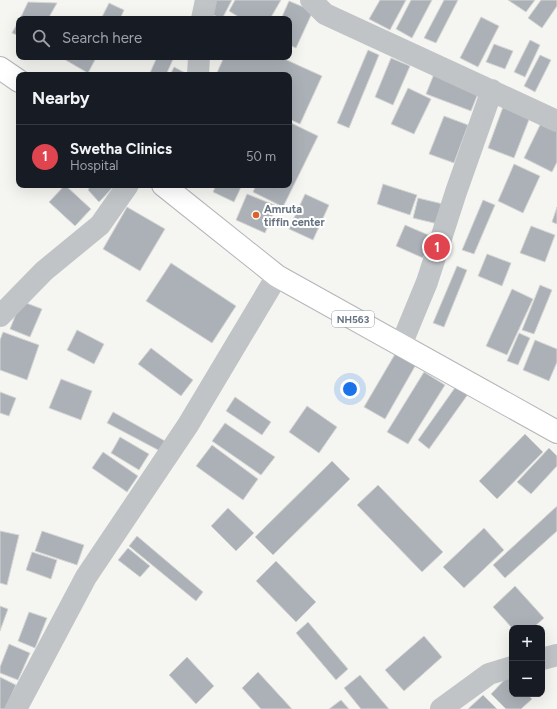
<!DOCTYPE html>
<meta charset="utf-8">
<style>
body{margin:0;font-family:Figtree,sans-serif;background:#20242c;color:#f1f3f6}
.controls{position:absolute;right:12px;bottom:12px;display:grid;overflow:hidden;border-radius:8px;box-shadow:0 4px 16px #0002}
.controls button{width:36px;height:36px;display:grid;place-items:center;padding:0;border:0;border-bottom:1px solid #363941;background:#171b24;color:#f1f3f6;font:20px sans-serif}
.you{position:absolute;left:350px;top:389px;width:14px;height:14px;margin:-10px;border:3px solid #fff;border-radius:50%;background:#1a73e8;box-shadow:0 0 0 6px #1a73e833}
.badge{display:grid;place-items:center;width:26px;height:26px;border-radius:50%;background:#da622d;color:#fff;font-size:13px;font-weight:700}
.pin{position:absolute;translate:-50% -50%;border:2px solid #fff;box-shadow:0 1px 4px #0006}
.list{margin:0;padding:0;list-style:none}
h2{display:flex;justify-content:space-between;align-items:center;height:52px;margin:0;padding:0 16px;font-size:17px}
h2 small{font-size:13px;font-weight:400;color:#9ea1a6}
.list li{display:grid;grid-template-columns:26px 1fr auto;gap:12px;align-items:center;box-sizing:border-box;height:64px;padding:0 16px;border-top:1px solid #363941}
.list b{display:block;font-size:15px;white-space:nowrap}
.list p{margin:0;font-size:13px;white-space:nowrap;color:#9ea1a6}
.list em{font-size:13px;font-style:normal;color:#9ea1a6}
.icon{flex:none;width:22px;height:22px;fill:none;stroke:currentColor;stroke-width:2;stroke-linecap:round;stroke-linejoin:round}
.map{position:relative;flex:none;width:557px;height:709px;overflow:hidden}
.search{position:absolute;background:#171b24;box-shadow:0 4px 16px #0002;left:16px;top:16px;width:276px;height:44px;display:flex;align-items:center;gap:10px;box-sizing:border-box;padding:0 14px;border-radius:8px;color:#9ea1a6;font-size:15px}
.panel{position:absolute;background:#171b24;box-shadow:0 4px 16px #0002;left:16px;top:72px;width:276px;height:116px;border-radius:8px}
.map>svg:first-child{display:block}
</style>
<div class="map">
<svg width="557" height="709" viewBox="0 0 557 709">
<rect width="100%" height="100%" fill="#f5f5f1"/>
<path fill="#abb1b7" stroke="#d6d6d4" d="M216 0H232L222 19 209 13Z
M235 0H281L270 19H242L229 11Z
M380 0H406L390 30 369 19Z
M411 0H432L412 38 396 29Z
M444 0H458L436 43 424 38Z
M508 0H535L526 12Z
M541 0H557V6L542 28 528 18Z
M289 1 313 11 296 48 289 45V19H281Z
M28 2 57 3 48 19H20Z
M109 3 124 10 120 19H101Z
M481 17 499 26 478 67 460 58Z
M19 20V36L12 33Z
M530 40 540 45 525 77 514 72Z
M494 44 513 51 505 69 486 62Z
M368 50 379 55 349 128 337 123Z
M540 55 551 60 535 92 524 86Z
M63 57H94L96 58 88 73 62 58Z
M157 57H174L166 75 150 73Z
M224 57H280L322 76 300 124 289 119V75H216Z
M391 58 410 66 393 105 375 97Z
M174 67 189 75H170Z
M434 74 479 91 471 111 426 94Z
M408 88 431 99 414 134 391 124Z
M503 107 530 117 514 158 488 148Z
M444 116 468 125 454 163 429 154Z
M542 121 557 128V162L552 172 524 158Z
M289 122 318 136 283 207 253 192 256 185H289Z
M514 164 540 176 523 213 498 201Z
M383 184 417 195 410 215 377 204Z
M65 185 91 209 75 226 49 202Z
M91 185H115L99 202 88 190Z
M216 185H242L234 202 213 192Z
M247 194 277 206 265 233 236 220Z
M305 194 329 205 313 240 289 229Z
M418 198 447 205 442 225 413 218Z
M483 200 495 205 474 254 462 250Z
M127 207 165 229 140 271 103 249Z
M557 207V224L552 222Z
M405 225 433 237 423 258 396 246Z
M531 226 555 235 545 262 520 253Z
M487 254 511 263 502 286 478 276Z
M171 263 236 306 212 343 146 301Z
M457 266 467 270 444 327 433 323Z
M540 285 552 290 534 334 522 330Z
M512 289 533 299 507 355 486 346Z
M21 301 42 309 30 337 10 329Z
M77 330 104 344 94 364 67 350Z
M3 332 39 345 27 380 0 370V340Z
M519 333 530 338 518 365 507 361Z
M535 340 557 349V362L549 381 523 370Z
M151 348 193 380 181 396 138 364Z
M398 349 418 361 385 419 364 407Z
M424 372 445 385 408 444 387 432Z
M61 379 92 391 81 420 49 408Z
M459 382 471 390 429 449 418 440Z
M0 392 16 398 9 416 0 413Z
M235 397 271 422 262 435 226 411Z
M307 406 337 427 319 453 289 432Z
M113 412 165 441 160 451 107 423Z
M225 423 275 457 261 475 212 441Z
M525 434 543 452 497 499 479 481Z
M120 437 149 454 139 470 111 453Z
M212 445 258 479 243 500 196 466Z
M549 448 557 456V466L531 494 517 482Z
M103 452 138 476 127 492 92 468Z
M332 461 350 479 273 555 255 537Z
M378 485 443 552 422 572 357 505Z
M557 506V531L505 578 493 565Z
M228 508 254 533 236 551 211 526Z
M484 528 504 550 464 588 443 567Z
M0 531 19 535 7 585 0 583Z
M42 531 84 545 77 565 35 551Z
M137 536 203 592 196 601 129 546Z
M128 548 150 566 140 577 118 560Z
M32 552 57 560 51 579 26 570Z
M276 561 316 602 296 622 256 581Z
M515 586 544 618 533 628H512L493 607Z
M0 606 8 609 0 631Z
M29 612 47 618 35 648 18 641Z
M308 622 348 669 336 680 296 633Z
M424 636 442 657 404 691 385 670Z
M9 644 30 653 18 680 0 673V667Z
M187 657 214 686 196 704 169 675Z
M258 672 292 709H261L242 688Z
M360 675 389 709H361L344 688Z
M509 675 512 679V694H527L532 699 521 709H506L491 694Z
M0 677 16 685 5 709H0Z
M483 695 497 709H468Z
M341 700 349 709H329Z"/>
<g fill="none" stroke-linecap="round" stroke-linejoin="round">
<defs>
<path id="highway" d="M0 68 19 81
M163 185 277 276 557 432"/>
</defs>
<use href="#highway" stroke="#b3b6b9" stroke-width="24"/>
<path stroke="#c0c4c7" stroke-width="22" d="M311 0 325 14 557 121
M202 19 206 0
M198 75 199 57
M0 316 44 271 100 225 128 185
M401 345 427 282 456 192 492 90
M542 659 557 655
M16 709 86 577 188 425 277 276
M441 709 489 674 512 667"/>
<use href="#highway" stroke="#fff" stroke-width="22"/>
</g>
<circle fill="#da622d" stroke="#fff" stroke-width="1.5" cx="256" cy="215" r="4"/>
<g text-anchor="middle" dominant-baseline="central" stroke-width="4" stroke-linejoin="round" paint-order="stroke">
<rect fill="#fff" stroke="#939da7" stroke-width="1" x="332" y="311" width="42" height="16" rx="3"/>
<g font-size="10" font-weight="bold" fill="#657381">
<text x="353" y="319">NH563</text>
</g>
<g font-size="11" font-weight="bold" fill="#657381" stroke="#fff" text-anchor="start">
<text x="264" y="209">Amruta<tspan x="264" dy="13">tiffin center</tspan></text>
</g>
</g>
</svg>
<div class="controls">
<button>+</button>
<button>−</button>
</div>
<div class="you"></div>
<div class="pin badge" style="left:437px;top:247px;background:#e0444e">1</div>
<div class="search"><svg class="icon" aria-label="search" viewBox="0 0 24 24"><circle cx="10" cy="10" r="6"/><path d="M15 15l6 6"/></svg>Search here</div>
<section class="panel">
<h2>Nearby<small></small></h2>
<ul class="list">
<li><span class="badge" style="background:#e0444e">1</span><div><b>Swetha Clinics</b><p>Hospital</p></div><em>50 m</em></li>
</ul>
</section>
</div>
